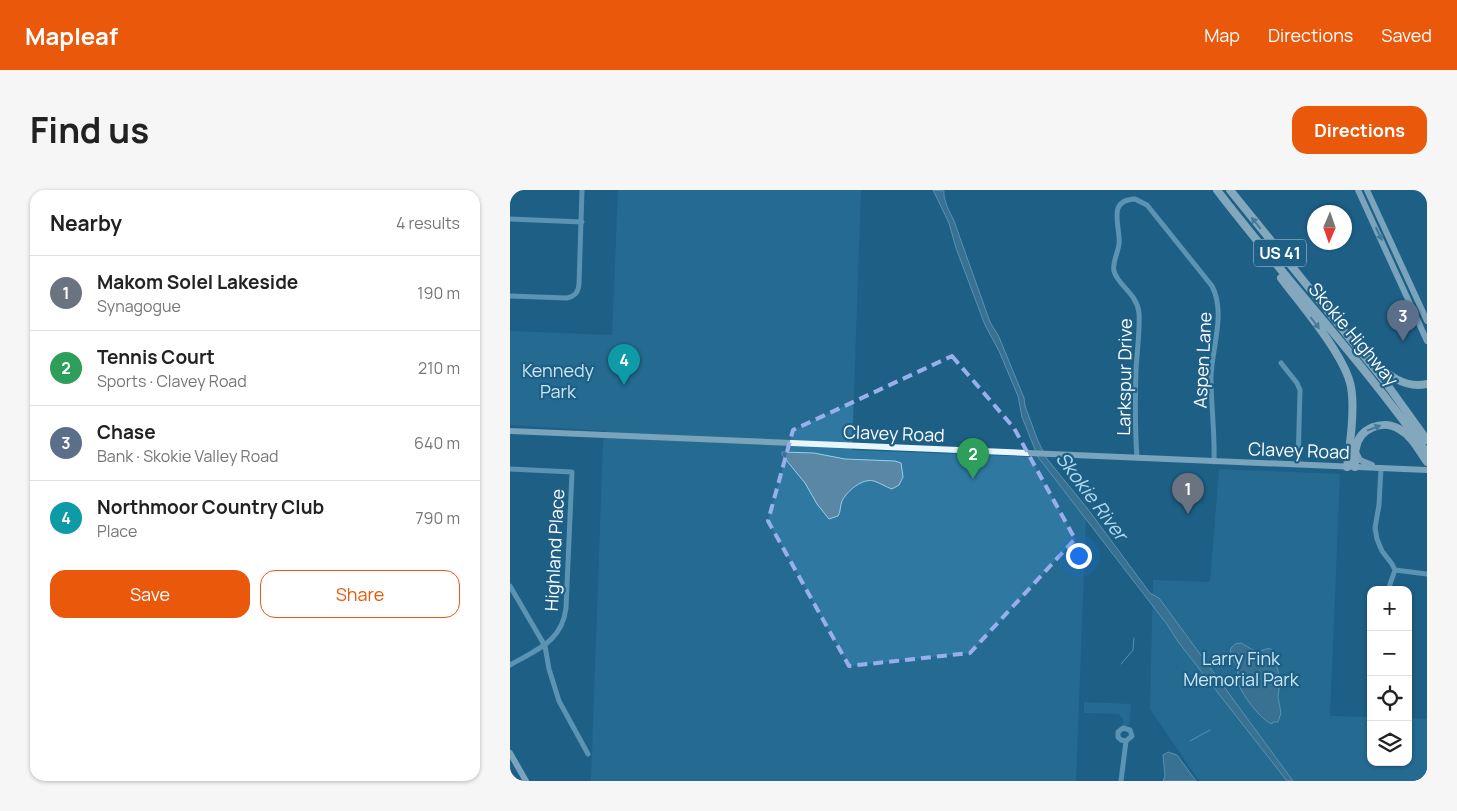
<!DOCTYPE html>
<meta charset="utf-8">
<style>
body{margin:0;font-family:Manrope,sans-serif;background:#f6f6f6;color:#222}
.controls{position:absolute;right:15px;bottom:15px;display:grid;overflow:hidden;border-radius:10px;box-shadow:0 1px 4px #0004}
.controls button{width:45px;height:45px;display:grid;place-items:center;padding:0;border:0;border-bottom:1px solid #e0e0e0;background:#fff;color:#222;font:25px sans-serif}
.compass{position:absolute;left:797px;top:15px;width:45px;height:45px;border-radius:50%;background:#fff;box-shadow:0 1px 4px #0004;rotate:182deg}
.you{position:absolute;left:568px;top:365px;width:18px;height:18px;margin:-12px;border:4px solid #fff;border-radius:50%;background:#1a73e8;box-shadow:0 0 0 8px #1a73e833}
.badge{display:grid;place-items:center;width:32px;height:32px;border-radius:50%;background:#ea580c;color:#fff;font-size:16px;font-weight:700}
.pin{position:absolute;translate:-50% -41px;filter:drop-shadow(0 1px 2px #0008)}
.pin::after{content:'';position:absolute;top:26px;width:18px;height:15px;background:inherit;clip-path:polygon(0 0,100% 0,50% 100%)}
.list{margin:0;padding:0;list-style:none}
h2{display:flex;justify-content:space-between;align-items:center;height:65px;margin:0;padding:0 20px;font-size:21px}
h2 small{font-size:16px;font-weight:400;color:#767676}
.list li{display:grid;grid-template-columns:32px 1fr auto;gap:15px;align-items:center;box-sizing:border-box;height:75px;padding:0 20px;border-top:1px solid #e0e0e0}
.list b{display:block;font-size:19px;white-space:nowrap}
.list p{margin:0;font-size:16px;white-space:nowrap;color:#767676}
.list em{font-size:16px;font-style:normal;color:#767676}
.actions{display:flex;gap:10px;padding:15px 20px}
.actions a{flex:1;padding:11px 0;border:1px solid #ea580c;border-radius:15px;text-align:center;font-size:18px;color:#ea580c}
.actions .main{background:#ea580c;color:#fff}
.icon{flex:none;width:28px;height:28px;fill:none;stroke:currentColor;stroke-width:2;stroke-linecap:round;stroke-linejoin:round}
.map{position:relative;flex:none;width:917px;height:591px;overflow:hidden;border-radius:15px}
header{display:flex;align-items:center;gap:30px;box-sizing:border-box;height:70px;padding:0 25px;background:#ea580c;color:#fff}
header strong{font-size:24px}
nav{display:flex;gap:28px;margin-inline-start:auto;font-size:18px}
.intro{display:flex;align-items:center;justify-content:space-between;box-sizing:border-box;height:120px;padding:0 30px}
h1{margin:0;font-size:35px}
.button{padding:12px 22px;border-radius:15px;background:#ea580c;color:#fff;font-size:18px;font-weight:700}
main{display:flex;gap:30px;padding:0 30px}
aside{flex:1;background:#fff;border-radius:15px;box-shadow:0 1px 4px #0004}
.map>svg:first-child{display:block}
</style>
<header>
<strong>Mapleaf</strong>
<nav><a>Map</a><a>Directions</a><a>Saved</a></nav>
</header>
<div class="intro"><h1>Find us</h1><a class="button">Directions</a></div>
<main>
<aside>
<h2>Nearby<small>4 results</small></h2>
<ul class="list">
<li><span class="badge" style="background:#6b7280">1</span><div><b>Makom Solel Lakeside</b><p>Synagogue</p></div><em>190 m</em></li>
<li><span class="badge" style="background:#2e9e5b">2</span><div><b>Tennis Court</b><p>Sports · Clavey Road</p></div><em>210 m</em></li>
<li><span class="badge" style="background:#5c6f8a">3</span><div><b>Chase</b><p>Bank · Skokie Valley Road</p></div><em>640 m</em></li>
<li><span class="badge" style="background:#0f9aa8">4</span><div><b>Northmoor Country Club</b><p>Place</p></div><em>790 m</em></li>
</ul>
<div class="actions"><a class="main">Save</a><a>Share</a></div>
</aside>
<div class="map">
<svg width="917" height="591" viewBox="0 0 917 591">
<rect width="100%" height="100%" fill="#1e5f85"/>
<path fill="#2f78a1" d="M108 0H351L342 260 528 267 576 328 566 591H81L93 251 97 241 0 235V141L102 145Z
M709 279 830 284 820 526 861 527V572H898V528L917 529V591H689L640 519 643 390 700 392Z
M574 512 621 514 619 536H613V528L608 524 574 523Z"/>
<path fill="#5a87a3" stroke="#99cfec" d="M423 0 434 1C433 11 440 22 444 31L480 132 489 147 514 208 515 216 528 251 537 269 577 318 640 403 649 408 783 591H777L669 453 656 433 528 267 512 227 508 206 489 161 475 135 446 58 439 33Z
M272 262 304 263 335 269 385 271 391 273 393 287 389 295 382 299C376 297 370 293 364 291 352 288 337 301 332 311 330 316 331 321 328 326L319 329 307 314 295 293 272 265Z
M731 453C737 456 742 461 748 461 755 461 758 455 764 462L770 491 768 507 771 523 768 532H763L762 534C751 530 733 506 729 495 727 489 729 480 726 475 724 471 722 468 720 464L721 458 725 454Z
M658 562 667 565 686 591H653L655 586 653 565Z"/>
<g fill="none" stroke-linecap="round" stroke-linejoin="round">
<path stroke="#99cfec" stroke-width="1" d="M611 474 623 460 624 448
M680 551 700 540"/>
<path stroke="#a6d2ea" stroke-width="5" d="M0 29 72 32
M0 106 57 108C65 106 68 103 69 94L72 0
M771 173 787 193 790 200 788 275
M627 268C625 239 625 209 626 180 627 161 630 141 629 123 627 103 607 95 604 81 602 73 608 63 609 54 611 37 596 10 625 9L637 15 702 96C716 123 702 157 701 187 701 215 705 243 704 272
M871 278 869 315 865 338 867 349 872 361 882 374 885 380 917 384
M0 279 62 282 56 418C52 452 26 460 0 475
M0 396 35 456 39 479 49 511 78 564
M878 400 885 380
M611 591 616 551 622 546 620 540 613 538 608 542V547L611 550 616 551"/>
<path stroke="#eaf6fe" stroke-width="6" d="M848 0 917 151
M857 0 917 131
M0 241 917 280
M846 262 850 270 862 275
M0 563 16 591"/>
<path stroke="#fff" stroke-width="8" d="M707 0C775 89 852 171 917 263
M720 0 876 193 917 250
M771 88C791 115 835 165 841 197 845 219 840 254 837 277
M861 168C876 184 894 199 917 194
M845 277C845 271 844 264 846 258 849 238 873 229 889 239 902 246 909 261 917 272"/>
</g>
<defs><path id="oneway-solid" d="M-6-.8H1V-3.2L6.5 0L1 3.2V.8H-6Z" transform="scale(1.25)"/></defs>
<g fill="#789fb6">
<use href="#oneway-solid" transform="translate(746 33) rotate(-129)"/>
<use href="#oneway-solid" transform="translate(805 133) rotate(53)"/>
<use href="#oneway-solid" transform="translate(864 238) rotate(-21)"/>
</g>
<use fill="#709bb5" href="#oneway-solid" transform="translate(869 44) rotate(65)"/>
<path d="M0 0H917V591H0ZM442 166 504 238 565 349 460 463 339 476 258 331 283 240Z" fill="#1e5f85" fill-opacity=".55" fill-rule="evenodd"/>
<path fill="none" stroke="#99afed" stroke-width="4" stroke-dasharray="10 6" stroke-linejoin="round" d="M442 166 504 238 565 349 460 463 339 476 258 331 283 240Z"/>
<g text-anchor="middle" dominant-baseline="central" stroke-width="4.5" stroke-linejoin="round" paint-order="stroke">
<rect fill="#1e5f85" stroke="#bccfda" stroke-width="1" x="744" y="49.5" width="52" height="27" rx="4"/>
<g font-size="16" font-weight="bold" fill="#fff">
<text x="770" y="63">US 41</text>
</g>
<g font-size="18" fill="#fff" stroke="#1e5f85">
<text transform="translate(844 144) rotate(50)">Skokie Highway</text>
<text transform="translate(692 170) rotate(-87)">Aspen Lane</text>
<text transform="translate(614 187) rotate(-89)">Larkspur Drive</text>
<text transform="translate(384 243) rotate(2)">Clavey Road</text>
<text transform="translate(789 260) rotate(2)">Clavey Road</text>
<text transform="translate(44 360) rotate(-87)">Highland Place</text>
</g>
<g font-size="18" fill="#cbe7f7" stroke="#1e5f85">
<text x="48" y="180">Kennedy<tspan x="48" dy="21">Park</tspan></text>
<text x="731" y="468">Larry Fink<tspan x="731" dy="21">Memorial Park</tspan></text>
</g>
<g font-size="19" font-style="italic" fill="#b2dbf1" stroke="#1e5f85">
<text transform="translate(582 306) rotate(53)">Skokie River</text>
</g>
</g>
</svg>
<div class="controls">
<button>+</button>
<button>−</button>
<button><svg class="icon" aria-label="locate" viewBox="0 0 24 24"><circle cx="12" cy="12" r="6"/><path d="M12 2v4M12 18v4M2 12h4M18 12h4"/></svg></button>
<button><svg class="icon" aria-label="layers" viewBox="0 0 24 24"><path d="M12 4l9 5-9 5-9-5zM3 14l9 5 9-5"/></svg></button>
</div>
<svg class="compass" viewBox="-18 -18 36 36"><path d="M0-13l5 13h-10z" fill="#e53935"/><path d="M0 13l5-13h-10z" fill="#767676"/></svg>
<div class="you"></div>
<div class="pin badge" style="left:678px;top:324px;background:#6b7280">1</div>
<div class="pin badge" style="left:463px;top:289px;background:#2e9e5b">2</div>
<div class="pin badge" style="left:893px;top:151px;background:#5c6f8a">3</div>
<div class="pin badge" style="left:114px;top:195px;background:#0f9aa8">4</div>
</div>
</main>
